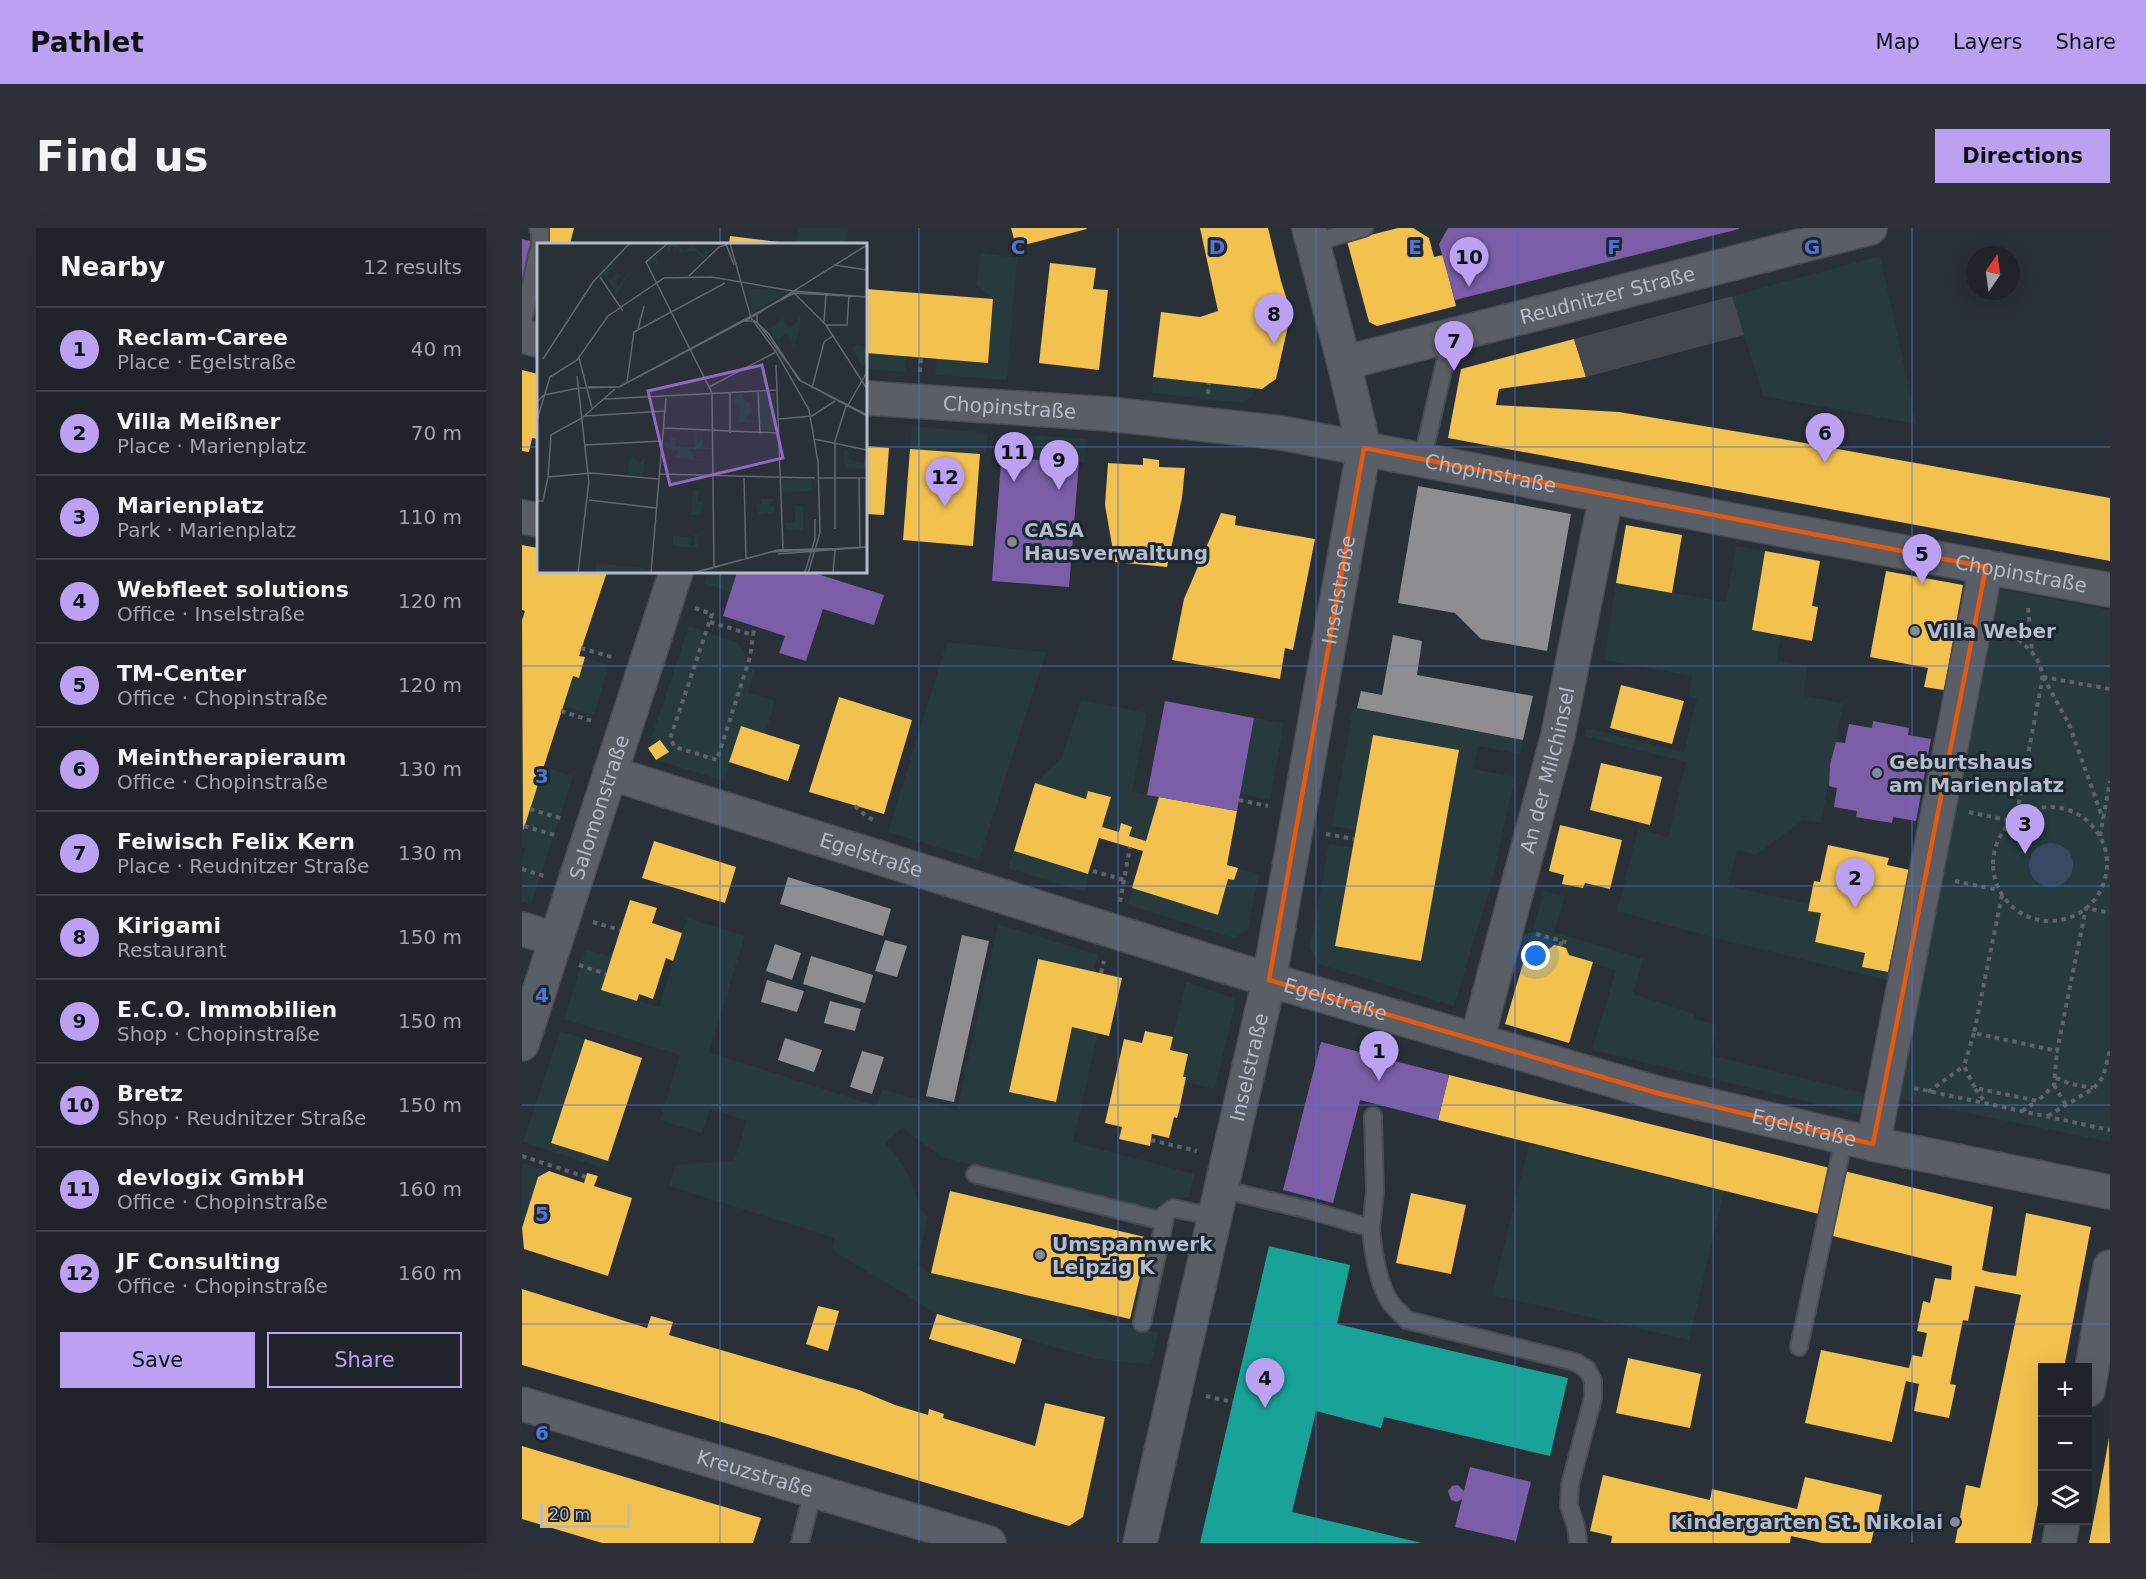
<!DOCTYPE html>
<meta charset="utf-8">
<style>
body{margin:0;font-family:"DejaVu Sans",sans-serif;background:#2d3036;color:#f1f3f6}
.controls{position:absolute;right:18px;bottom:18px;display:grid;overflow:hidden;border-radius:0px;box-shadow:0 6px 24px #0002}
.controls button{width:54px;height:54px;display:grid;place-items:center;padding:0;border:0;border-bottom:2px solid #3d4147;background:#20242a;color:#f1f3f6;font:30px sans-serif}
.compass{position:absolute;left:1444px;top:18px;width:54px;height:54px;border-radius:50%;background:#20242a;box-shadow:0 6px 24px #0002;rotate:13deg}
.scale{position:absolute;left:18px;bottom:15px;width:90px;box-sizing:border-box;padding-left:6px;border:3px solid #b4bcc9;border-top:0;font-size:16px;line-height:21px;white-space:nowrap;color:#b4bcc9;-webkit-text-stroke:4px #1d2633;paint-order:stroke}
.you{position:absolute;left:1014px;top:728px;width:21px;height:21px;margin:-15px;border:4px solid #fff;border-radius:50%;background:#1a73e8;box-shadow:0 0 0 9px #1a73e833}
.badge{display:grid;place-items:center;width:39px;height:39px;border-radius:50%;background:#bca0f2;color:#111;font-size:20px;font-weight:700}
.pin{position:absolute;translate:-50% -50px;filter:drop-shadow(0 2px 3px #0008)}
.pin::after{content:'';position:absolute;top:32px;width:21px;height:18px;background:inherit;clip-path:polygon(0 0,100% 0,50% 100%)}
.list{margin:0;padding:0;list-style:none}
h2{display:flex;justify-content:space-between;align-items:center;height:78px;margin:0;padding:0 24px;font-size:26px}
h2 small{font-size:20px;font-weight:400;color:#a2a4a8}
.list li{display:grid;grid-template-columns:39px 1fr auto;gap:18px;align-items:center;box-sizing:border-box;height:84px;padding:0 24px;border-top:2px solid #3d4147}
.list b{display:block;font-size:22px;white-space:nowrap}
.list p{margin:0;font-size:20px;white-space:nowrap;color:#a2a4a8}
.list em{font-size:20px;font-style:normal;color:#a2a4a8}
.actions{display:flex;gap:12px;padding:18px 24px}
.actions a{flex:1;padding:14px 0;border:2px solid #bca0f2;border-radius:0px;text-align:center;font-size:21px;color:#bca0f2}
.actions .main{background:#bca0f2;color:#111}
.icon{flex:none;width:33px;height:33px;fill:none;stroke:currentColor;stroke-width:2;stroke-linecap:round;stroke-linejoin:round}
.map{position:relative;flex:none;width:1588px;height:1315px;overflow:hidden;border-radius:0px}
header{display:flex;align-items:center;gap:36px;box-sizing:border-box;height:84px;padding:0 30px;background:#bca0f2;color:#111}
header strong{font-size:28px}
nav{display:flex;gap:33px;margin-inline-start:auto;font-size:21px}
.intro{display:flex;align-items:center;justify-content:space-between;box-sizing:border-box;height:144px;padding:0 36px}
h1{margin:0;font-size:42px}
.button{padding:15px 27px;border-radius:0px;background:#bca0f2;color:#111;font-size:21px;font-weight:700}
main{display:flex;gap:36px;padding:0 36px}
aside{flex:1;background:#20242a;border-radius:0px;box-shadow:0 6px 24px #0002}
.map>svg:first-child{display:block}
</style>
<header>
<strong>Pathlet</strong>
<nav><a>Map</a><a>Layers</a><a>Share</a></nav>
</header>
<div class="intro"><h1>Find us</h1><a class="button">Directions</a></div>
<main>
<aside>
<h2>Nearby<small>12 results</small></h2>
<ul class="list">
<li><span class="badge">1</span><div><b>Reclam-Caree</b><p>Place · Egelstraße</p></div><em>40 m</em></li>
<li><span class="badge">2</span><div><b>Villa Meißner</b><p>Place · Marienplatz</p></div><em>70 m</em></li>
<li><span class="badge">3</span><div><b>Marienplatz</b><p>Park · Marienplatz</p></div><em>110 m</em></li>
<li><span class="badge">4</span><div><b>Webfleet solutions</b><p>Office · Inselstraße</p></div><em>120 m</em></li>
<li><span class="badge">5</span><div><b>TM-Center</b><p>Office · Chopinstraße</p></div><em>120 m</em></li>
<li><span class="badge">6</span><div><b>Meintherapieraum</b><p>Office · Chopinstraße</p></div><em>130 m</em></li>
<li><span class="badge">7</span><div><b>Feiwisch Felix Kern</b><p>Place · Reudnitzer Straße</p></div><em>130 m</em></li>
<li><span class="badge">8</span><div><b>Kirigami</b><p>Restaurant</p></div><em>150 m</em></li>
<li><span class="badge">9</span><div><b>E.C.O. Immobilien</b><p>Shop · Chopinstraße</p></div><em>150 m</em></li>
<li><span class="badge">10</span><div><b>Bretz</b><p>Shop · Reudnitzer Straße</p></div><em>150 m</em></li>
<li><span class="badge">11</span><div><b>devlogix GmbH</b><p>Office · Chopinstraße</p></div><em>160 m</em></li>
<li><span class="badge">12</span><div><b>JF Consulting</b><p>Office · Chopinstraße</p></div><em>160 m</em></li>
</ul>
<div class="actions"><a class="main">Save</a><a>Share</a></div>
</aside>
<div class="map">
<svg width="1588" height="1315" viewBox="0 0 1588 1315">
<rect width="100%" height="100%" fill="#2a3038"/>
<path fill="#273a3e" d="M277 0H326L324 16H274Z
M459 25 495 30 485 152 415 147 413 145 415 131 466 134 471 71 454 57Z
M1358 28 1395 196 1241 168 1210 68Z
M344 125 385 128 383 142 381 144 344 141Z
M631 149 732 161 731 168 721 175 630 165Z
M390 198 466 205 464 226 388 221Z
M502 207 564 211 563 235 500 231Z
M1214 318 1243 323 1230 402 1259 407 1255 432 1286 438 1281 468 1321 475 1299 595 1281 592 1234 627 1215 622 1206 658 1287 676 1286 683 1299 685 1293 714 1343 725 1340 739 1366 744 1365 752 1193 710 1095 683 1116 601 1146 609 1164 534 1063 508 1065 500 1162 524 1175 470 1167 468 1170 448 1082 432 1094 355 1204 374Z
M186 344H215L208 364 182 355Z
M1469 360 1588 382V914L1372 870Z
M167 398 214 414 224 425 223 439 232 442 226 464 253 473 243 506 219 499 202 553 134 532 126 520Z
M425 414 524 424 457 632 366 604Z
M63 429 87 437 72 487 41 478 51 448 57 450Z
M559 472 625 485 610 564 637 569 624 613 607 608 610 599 599 596 597 604 580 599 589 569 567 563 564 571 513 555 539 531Z
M831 480 1001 512 998 526 956 518 952 541 993 549 969 657 932 778 797 736 788 720 807 616 831 620 813 718 899 732 937 522 851 507 834 602 810 598Z
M732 490 762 495 748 572 718 566Z
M21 539 51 548 9 677 0 674V633L3 620 0 619V606Z
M492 623 566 646 563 664 486 640Z
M716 640 737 646 726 702 712 710 606 677 610 660 695 687 706 651 712 652Z
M1022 663 1043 668 1032 704 1121 731 1111 766 1173 786 1172 791 1195 797 1188 827 1342 865 1337 886 1070 822 1094 742 1007 715Z
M165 690 223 708 187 824 354 878 360 861 435 882 476 696 576 727 572 743 516 731 487 864 534 874 550 799 576 805 551 914 672 946 667 969 648 970 632 981 420 929 380 900 363 915C381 937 393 952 397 981L406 987 395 1036 409 1045 567 1082 566 1088 636 1105 629 1137 575 1131 415 1086 310 1022 313 1010 147 958 154 937 212 933 225 893 188 881 180 905 138 892 158 827 42 791 64 721 90 729 80 762 137 779Z
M664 754 711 770 713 776 693 861 663 854 664 850 661 849 666 826 648 822Z
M38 803 63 811 29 915 86 933 84 941 1 914Z
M1007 916 1202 963 1167 1112 970 1067Z
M0 935 27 943 16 949 0 1000Z"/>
<path fill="#384963" d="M1507 637a22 22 0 1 1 44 0a22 22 0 1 1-44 0Z"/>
<path fill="#f2c14e" d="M25 0H52L48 16H22Z
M489 0H564L565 1 494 19Z
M678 0H746L759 53 769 85 754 151 740 161 631 149 639 84 678 89 696 83Z
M876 0H891L907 10 912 29 921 27 934 78 855 98 847 94 825 13Z
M208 8 265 15V16H207Z
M528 35 574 40 571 61 586 62 577 142 517 135Z
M344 61 471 71 466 135 344 125Z
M1052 111 1064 149 977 161 974 177 1097 184 1254 210 1588 270V333L926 210 939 141Z
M0 142 16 146V211L10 210 7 224 0 223Z
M344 218 367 220 362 287 344 286Z
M388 221 458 226 451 318 381 312Z
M621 230 637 232V239L663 240 660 270 645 339 593 334 583 277 586 235 621 237Z
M699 285 714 288 713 297 793 311 771 422 763 420 758 451 650 432 662 371Z
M1104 297 1160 307 1150 365 1094 355Z
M0 317 16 320V344H85L57 428 63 429 57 450 51 448 1 603 0 392 3 383 0 382Z
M1243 323 1298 333 1290 378 1296 379 1290 413 1230 402Z
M1364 343 1441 357 1422 462 1402 459 1406 440 1348 429Z
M1099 457 1162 473 1150 516 1088 500Z
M317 469 390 492 362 586 287 564Z
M219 498 278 517 266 553 207 534Z
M851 507 937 522 899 733 813 718Z
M138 512 147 524 134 532 126 520Z
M1079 535 1140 549 1128 597 1068 582Z
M513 555 564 571 566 563 589 569 580 599 597 604 599 595 610 599 607 608 624 613 637 569 715 583 705 637 716 640 712 652 706 651 696 687 610 660 621 623 577 610 566 646 492 623Z
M1038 597 1100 612 1088 661 1063 655 1061 660 1040 656 1042 647 1027 643Z
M132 613 214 639 203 675 120 650Z
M1306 617 1367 630 1365 637 1388 642 1366 744 1340 739 1343 725 1293 714 1299 685 1286 683 1292 653 1298 654Z
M108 672 135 680 130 695 160 705 151 733 144 730 131 771 117 766 115 773 79 762Z
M1007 715 1027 721 1032 717 1038 718 1044 720 1047 727 1071 734 1047 815 983 796Z
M516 731 600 750 587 808 550 799 534 874 487 864Z
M623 803 651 809 648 822 666 826 661 849H664L657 883 655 890 652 889 647 910 630 906 628 918 597 911 600 899 583 895 602 811 620 815Z
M63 811 120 830 86 933 29 915Z
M927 847 1308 940 1297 986 916 892Z
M27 943 62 955 65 945 76 948 72 958 110 970 86 1048 2 1021 0 1000 16 949Z
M1322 943 1471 979 1460 1042 1467 1044 1494 1048 1504 985 1569 999 1542 1140H1520V1254L1509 1315H1433L1444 1257 1458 1260 1499 1067 1453 1058 1446 1093 1441 1092 1428 1156 1434 1157 1427 1190 1392 1183 1397 1156 1384 1153 1370 1214 1283 1195 1299 1122 1387 1140 1390 1127 1400 1129 1405 1105 1395 1103 1401 1073 1408 1075 1413 1050 1429 1052 1430 1038 1307 1007Z
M428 963 627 1010 608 1091 409 1045Z
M889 965 944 977 929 1046 874 1035Z
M0 1061 125 1100 129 1088 151 1094 147 1107 337 1162 373 1177 406 1187 407 1181 422 1186 421 1190 513 1218 523 1175 583 1189 561 1289 547 1298 252 1209 0 1137Z
M296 1078 317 1083 306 1123 284 1116Z
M415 1086 500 1111 493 1136 407 1111Z
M1106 1130 1179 1146 1168 1200 1094 1185Z
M1587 1210 1588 1315H1567L1581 1243Z
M0 1218 239 1290 231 1315H80L0 1291Z
M1081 1247 1188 1272 1190 1261 1275 1281 1283 1249 1360 1267 1349 1315H1300L1269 1308 1268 1315H1089L1090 1308 1068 1303Z"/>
<path fill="#7b5ea7" d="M926 0H1217V1L933 72 917 16Z
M0 11 13 14 0 72Z
M480 221 501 223 500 231 557 234 547 359 470 353Z
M215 344H289L362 367 352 397 301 381 284 433 257 425 263 408 201 388Z
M643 473 732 490 715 583 625 567Z
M1351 493 1387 500 1386 507 1409 511 1394 593 1371 589 1370 595 1334 589 1335 583 1312 579 1315 560 1307 558 1308 537 1314 514 1323 515 1327 496 1350 500Z
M799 814 927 847 916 892 838 872 811 975 761 962Z
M948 1239 1009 1254 994 1313 933 1299 940 1271 935 1274 929 1272 926 1263 930 1258 936 1257 942 1263Z"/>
<path fill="#17a398" d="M747 1018 828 1037 815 1096 1046 1150 1028 1228 862 1189 859 1200 794 1183 770 1284 900 1315H678Z"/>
<path fill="#8d8d92" d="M896 258 1049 286 1025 423 959 411 933 385 876 375Z
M871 407 900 413 895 447 1011 468 1001 512 835 480 839 463 860 467Z
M266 649 369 681 361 708 258 676Z
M440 707 467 713 432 874 404 868Z
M363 712 385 718 375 749 353 743Z
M253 716 279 725 270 752 244 743Z
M289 728 351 747 343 775 281 756Z
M245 752 282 763 275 784 239 774Z
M308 773 339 781 333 803 302 795Z
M263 810 300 822 292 844 256 832Z
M340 823 362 829 350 866 328 859Z"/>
<path fill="#444950" d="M1210 68 1222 107 1064 149 1052 111Z"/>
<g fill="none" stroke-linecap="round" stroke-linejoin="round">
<defs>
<path id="service" d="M16 0 18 2V16
M791 15 842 0
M0 98 16 23
M900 232 929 109
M453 946 637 992 651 980 692 989
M699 961 787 982 849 1000C851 1025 855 1053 868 1074 873 1081 880 1086 885 1092L1053 1134 1065 1141 1071 1153V1170L1048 1257 1047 1278 1054 1298 1056 1315
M849 1000 853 964 851 888
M620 1095 644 986
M1277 1119 1318 929 1320 909
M278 1315 291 1262"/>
<g id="minor">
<path d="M0 108 16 112"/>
<path id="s1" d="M822 135 1348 0"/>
<path id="s2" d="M344 170 587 186 760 205 1235 297 1588 362"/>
<path d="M0 289 16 292"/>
<path id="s3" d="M88 545 747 752 1135 865 1351 916 1588 964"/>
<path d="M0 701 33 711"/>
<path id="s4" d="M955 812 1036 507 1084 268"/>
<path id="s5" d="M0 816 154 344"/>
<path d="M1351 916 1464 339"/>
<path d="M1566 1162 1588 1039"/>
<path id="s6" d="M0 1176 467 1315"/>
<path id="s7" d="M618 1315 747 752 842 220 822 135 787 0"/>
<path d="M1537 1315 1541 1292"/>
</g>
</defs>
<use href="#service" stroke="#484c53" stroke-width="20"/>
<use href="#minor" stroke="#484c53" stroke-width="36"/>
<path stroke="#5d636a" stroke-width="4" stroke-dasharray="4.5 4.5" stroke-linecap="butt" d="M398 144 399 129
M686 166 687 155
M491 222 492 211
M173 380 190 386 148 511 153 519 195 532 228 429 231 407
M1506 380 1510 422
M188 394 231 407 233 398
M1483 399C1499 416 1522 427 1520 453L1494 590
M59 420 93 430
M1521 449 1547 496 1581 591
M1521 449 1588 461
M39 483 73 494
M717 572 746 578
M333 578 344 588 351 592
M1471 636a57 57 0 1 1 114 0a57 57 0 1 1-114 0Z
M8 581 41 591
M1447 584 1490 593
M2 598 36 608
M804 606 832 611
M1578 608 1588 553
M0 641 22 648
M571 643 602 652
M1433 653 1476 662
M1480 667 1452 805 1535 823 1564 680 1588 685
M598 674 608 619
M71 694 98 702
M1014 706 1047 715
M1038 718 1040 713
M57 737 84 746
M579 745 582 733
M1452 805 1442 838 1453 860 1516 873 1532 857 1535 823
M1534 850 1549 856 1571 860
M1532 857 1544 877
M1392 860 1588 902
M1453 861 1463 874
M1406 864 1442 838
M1500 883 1515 873
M1526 888 1572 860 1581 849 1588 822
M629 912 675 923
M0 928 64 949
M684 1168 711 1174"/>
<use href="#service" stroke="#5a5e66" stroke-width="16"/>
<use href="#minor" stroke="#5a5e66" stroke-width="33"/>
</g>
<path fill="none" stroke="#e8590c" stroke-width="4.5" stroke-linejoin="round" d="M842 220 1464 339 1351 916 1135 865 747 752Z"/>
<path fill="none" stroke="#5274d3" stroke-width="1.5" stroke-opacity="0.55" d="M198 0V16M397 0V1315M596 0V1315M794 0V1315M993 0V1315M1191 0V1315M1390 0V1315M0 219H16M344 219H1588M198 344V1315M0 438H1588M0 658H1588M0 877H1588M0 1096H1588"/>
<g fill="#848b96" stroke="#1d2633" stroke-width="2">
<circle cx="490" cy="314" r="6"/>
<circle cx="1393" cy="403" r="6"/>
<circle cx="1355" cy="545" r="6"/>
<circle cx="518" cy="1027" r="6"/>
<circle cx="1433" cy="1294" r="6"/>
</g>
<g text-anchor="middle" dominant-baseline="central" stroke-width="6" stroke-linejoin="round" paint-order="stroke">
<g font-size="20" fill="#b4bcc9" stroke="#1d2633">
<text stroke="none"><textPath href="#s1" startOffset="272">Reudnitzer Straße</textPath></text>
<text stroke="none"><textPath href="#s2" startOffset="144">Chopinstraße</textPath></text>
<text stroke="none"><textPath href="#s2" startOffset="630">Chopinstraße</textPath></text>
<text stroke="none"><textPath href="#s2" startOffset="1170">Chopinstraße</textPath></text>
<text stroke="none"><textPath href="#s7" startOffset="974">Inselstraße</textPath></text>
<text stroke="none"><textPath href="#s4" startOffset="279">An der Milchinsel</textPath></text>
<text stroke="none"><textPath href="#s5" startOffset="249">Salomonstraße</textPath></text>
<text stroke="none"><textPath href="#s3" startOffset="274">Egelstraße</textPath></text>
<text stroke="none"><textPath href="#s3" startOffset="760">Egelstraße</textPath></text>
<text stroke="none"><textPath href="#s7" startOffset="488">Inselstraße</textPath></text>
<text stroke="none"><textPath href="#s3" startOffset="1246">Egelstraße</textPath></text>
<text stroke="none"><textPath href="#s6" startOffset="243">Kreuzstraße</textPath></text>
</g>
<g font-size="20" font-weight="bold" fill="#b4bcc9" stroke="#1d2633" text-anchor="start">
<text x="502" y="302">CASA<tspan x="502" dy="23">Hausverwaltung</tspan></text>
<text x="1405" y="403">Villa Weber</text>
<text x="1367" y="534">Geburtshaus<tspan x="1367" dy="23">am Marienplatz</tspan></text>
<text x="530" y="1016">Umspannwerk<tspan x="530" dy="23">Leipzig K</tspan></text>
<text x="1421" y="1294" text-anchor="end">Kindergarten St. Nikolai</text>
</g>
</g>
<g transform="translate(15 15)">
<rect width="330" height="330" fill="#2a3038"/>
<path d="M134 0H139L147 7 156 3 165 11 168 7 171 10 166 16 159 8 143 10 142 5H138L137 10V4H133L132 10 130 4 119 14 122 24 116 16 113 20 119 34 112 22V18ZM80 13 70 34 74 37 79 29 84 32 78 40 82 43 94 27 80 51 66 30ZM215 46 235 47 248 50 214 70 211 49ZM253 70 246 77 252 85 261 78 263 72V82L257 105 250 90 242 96 246 107 232 86ZM319 102 330 104V119L325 124 315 104ZM222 149 238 150 240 187H223ZM205 150 206 156 213 160 214 169 208 175 221 179H201L203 167 195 166H203V162L196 161 195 155ZM157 190H164L160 192V201L166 196V204L175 206H153L157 215 175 219 138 214 142 208 127 204 128 198 134 201V194L139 195 138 204H157ZM307 207 311 208V216L326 220 330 215V226L308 225ZM93 213 103 220 108 215 106 232 91 231ZM246 237H274L275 248 246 249ZM156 247 163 248 160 257 166 261 163 272H154ZM224 256H237L233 263H237L238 269 221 272 219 261H224ZM258 263H266V287H248V280L258 279ZM157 292H162L161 305 136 303V293L154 294 153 302 157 303ZM59 320 106 325 111 330H59Z" fill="#273a3e"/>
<path fill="none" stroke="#616872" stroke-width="1.5" d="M131 0 109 19 175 150 177 325M193 0 214 75 239 109 272 167 281 219 283 290 271 330M189 1 197 22M297 22 330 27M152 33 182 4 189 2M63 34 86 68M256 49 289 82 330 146M220 72V79L264 138 330 172M208 78H218L232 91 262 137 330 173M287 79 289 51M289 82H310L312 53M101 86 107 63M42 115 55 165M6 116 56 39 93 0M239 122 246 307M40 133 52 240M90 139 97 89 188 40M51 144H82L220 71 330 2M172 144 239 109M275 145 287 99 297 92M221 148 223 191M68 156 240 147M0 159 7 152 42 145 82 144 257 50 330 54M310 164 330 129M48 173 128 168M241 176 275 173 298 158M0 177 13 134 40 117 71 73 127 35 175 34 256 48 330 54M127 185 241 190M193 190V149M277 196 330 207M48 202 125 198M123 231 278 235M11 234 54 230 122 236M207 235 209 316M281 235H330M322 235 323 305M52 257 119 265M0 258H6L11 234 14 192 45 175 78 146M298 286V198L309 163M241 311 330 304M268 329 278 296V276M41 330 52 238M114 330 129 155M155 330 234 309 330 304M157 330 241 307 323 305M296 330 298 307"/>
<path fill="#9266c3" fill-opacity="0.15" stroke="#9266c3" stroke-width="3" d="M225 122 246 215 133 242 111 148Z"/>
<rect width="330" height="330" fill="none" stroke="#b4bcc9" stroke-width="3"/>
</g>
<g font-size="20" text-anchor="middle" font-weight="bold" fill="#5274d3" stroke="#1d2633" stroke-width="6" stroke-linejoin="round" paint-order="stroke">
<text x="496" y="26">C</text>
<text x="695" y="26">D</text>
<text x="893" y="26">E</text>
<text x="1092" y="26">F</text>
<text x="1290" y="26">G</text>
<text x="20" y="555">3</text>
<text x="20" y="774">4</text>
<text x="20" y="993">5</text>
<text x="20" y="1212">6</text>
</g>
</svg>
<div class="controls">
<button>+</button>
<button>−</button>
<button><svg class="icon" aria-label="layers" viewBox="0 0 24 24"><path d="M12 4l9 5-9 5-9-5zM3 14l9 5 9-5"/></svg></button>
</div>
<svg class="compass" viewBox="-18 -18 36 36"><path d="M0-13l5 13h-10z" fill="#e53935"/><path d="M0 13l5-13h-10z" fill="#a2a4a8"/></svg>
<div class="scale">20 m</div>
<div class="you"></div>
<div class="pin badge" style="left:857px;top:853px">1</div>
<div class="pin badge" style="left:1333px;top:680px">2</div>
<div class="pin badge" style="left:1503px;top:626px">3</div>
<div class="pin badge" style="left:743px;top:1180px">4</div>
<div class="pin badge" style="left:1400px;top:356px">5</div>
<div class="pin badge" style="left:1303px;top:235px">6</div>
<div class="pin badge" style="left:932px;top:143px">7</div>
<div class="pin badge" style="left:752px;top:116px">8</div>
<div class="pin badge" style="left:537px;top:262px">9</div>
<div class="pin badge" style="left:947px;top:59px">10</div>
<div class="pin badge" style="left:492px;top:254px">11</div>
<div class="pin badge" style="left:423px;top:279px">12</div>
</div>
</main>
